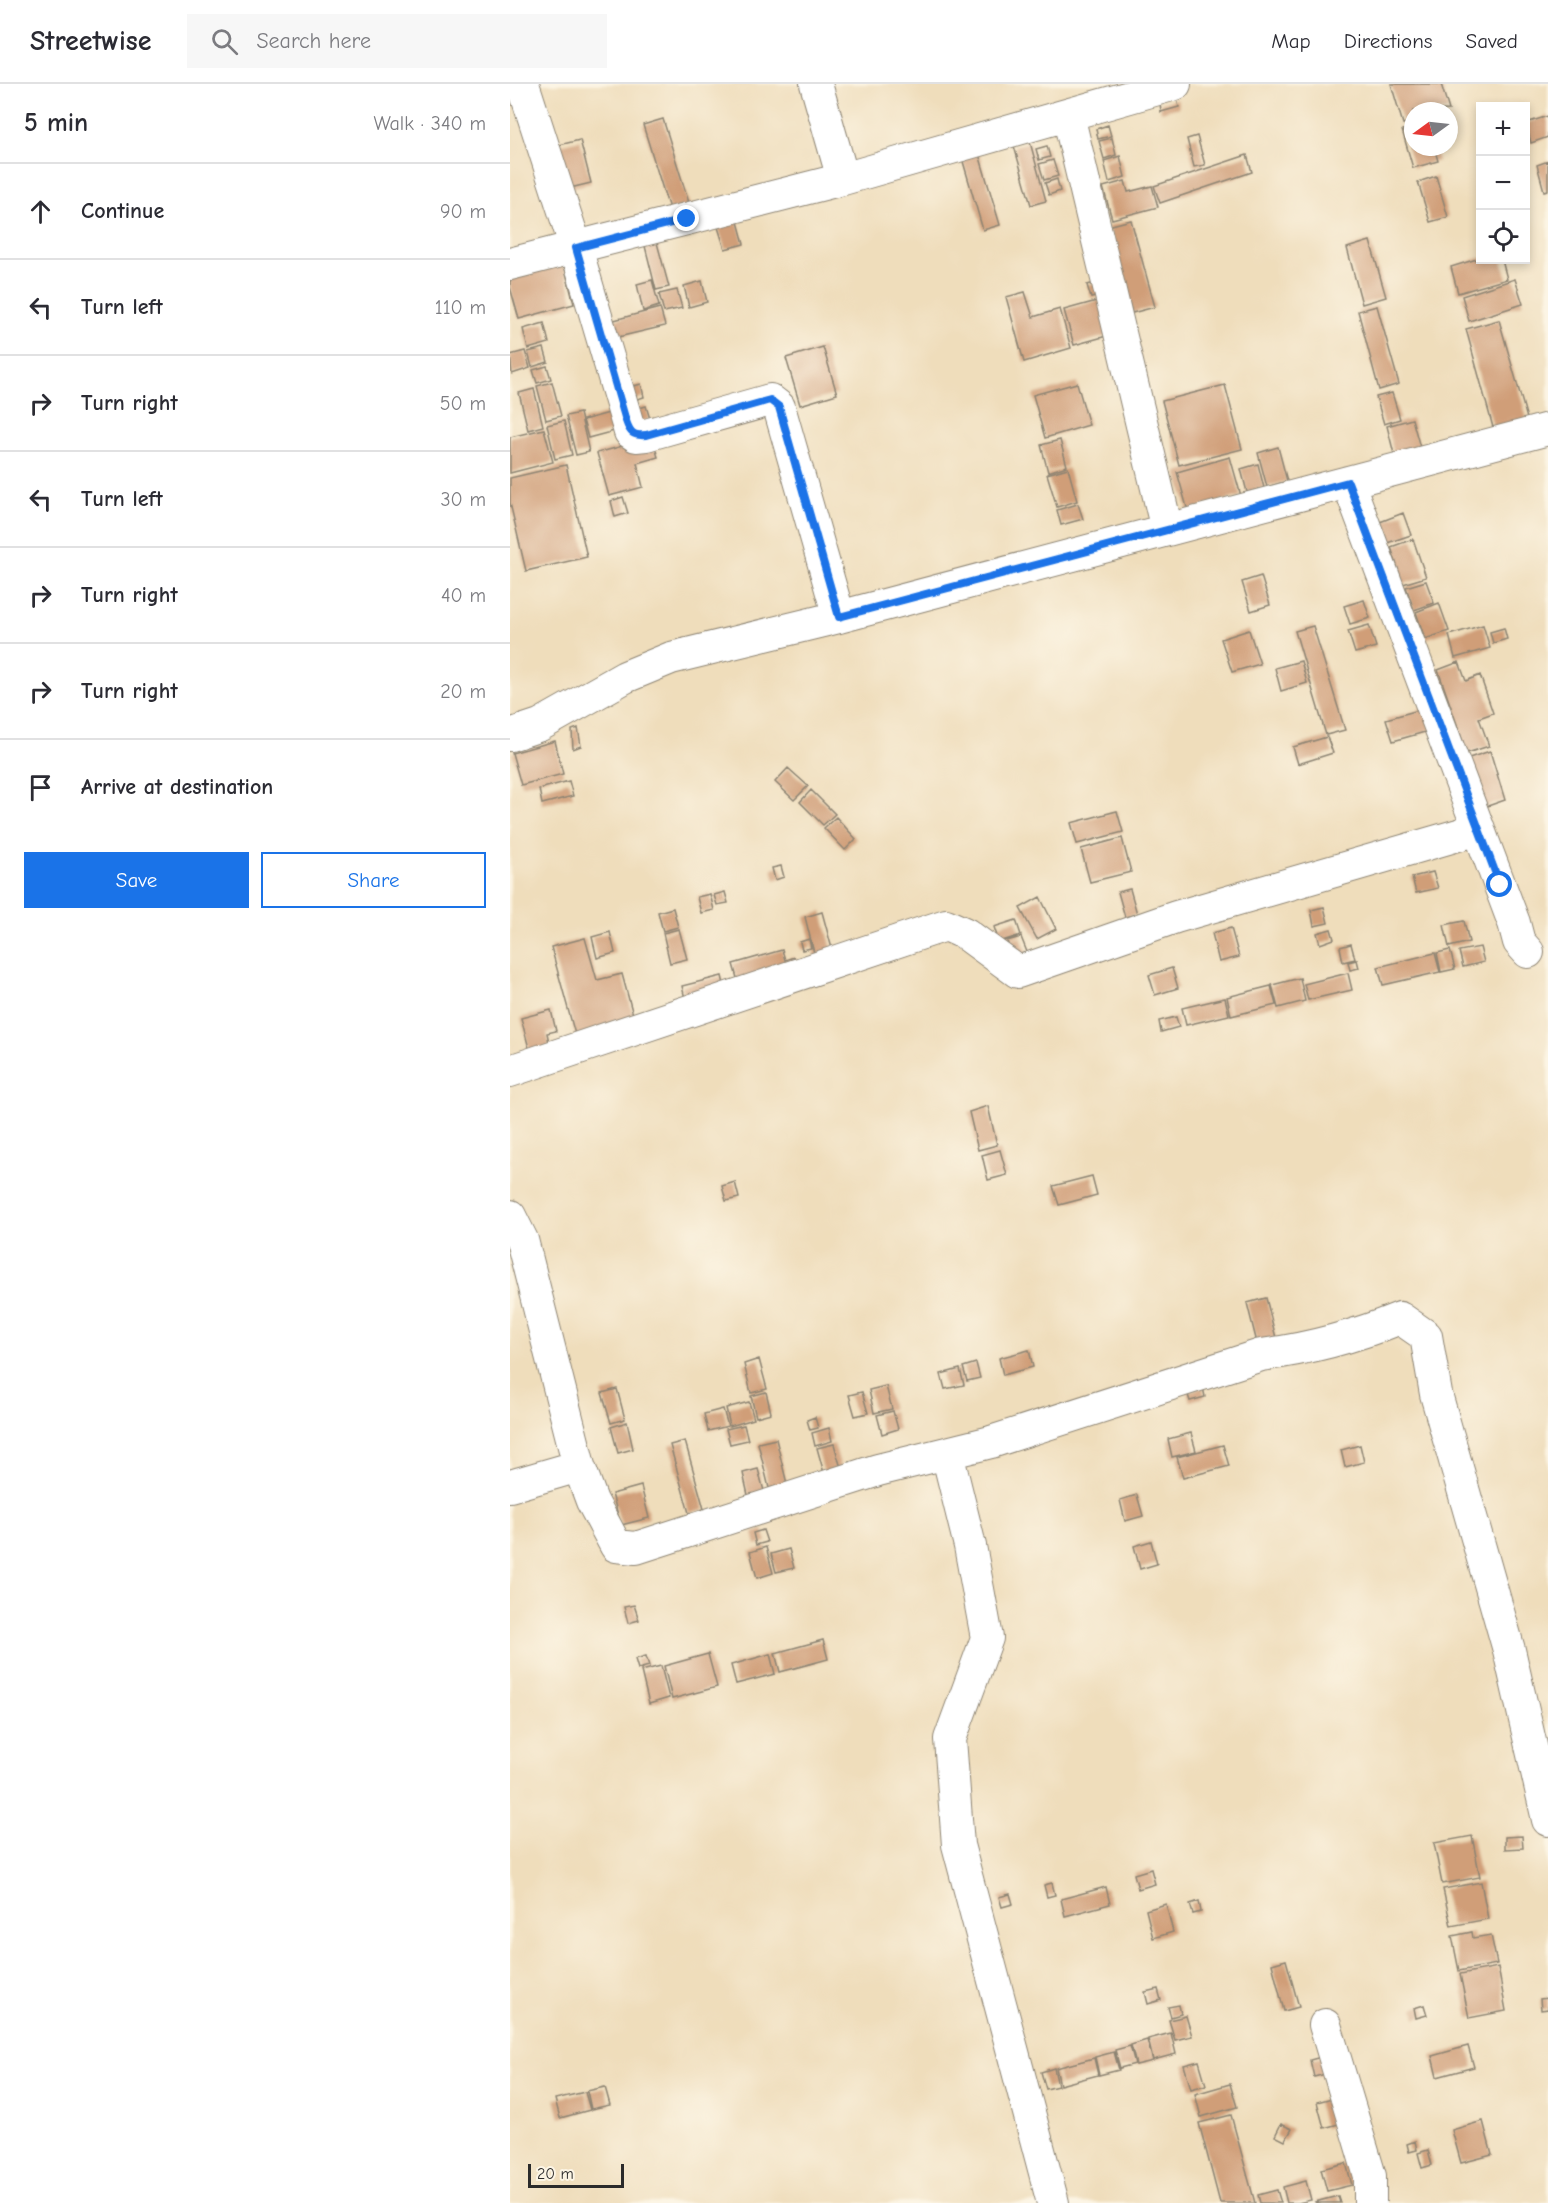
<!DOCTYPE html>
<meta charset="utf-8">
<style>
body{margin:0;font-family:"Comic Neue",sans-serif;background:#f7f7f7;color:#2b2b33}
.controls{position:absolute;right:18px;top:18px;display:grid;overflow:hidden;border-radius:0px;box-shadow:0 3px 9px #0003}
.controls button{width:54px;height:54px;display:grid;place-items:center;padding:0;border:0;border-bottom:2px solid #e1e1e2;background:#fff;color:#2b2b33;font:30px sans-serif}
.compass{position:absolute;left:894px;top:18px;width:54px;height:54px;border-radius:50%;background:#fff;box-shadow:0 3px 9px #0003;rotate:255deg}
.scale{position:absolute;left:18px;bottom:15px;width:96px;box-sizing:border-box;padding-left:6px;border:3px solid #2b2b2b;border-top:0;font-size:16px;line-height:21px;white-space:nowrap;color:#2b2b2b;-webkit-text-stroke:4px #fcf5e5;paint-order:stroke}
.stop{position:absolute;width:18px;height:18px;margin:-14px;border:4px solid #1a73e8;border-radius:50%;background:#fff}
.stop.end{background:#1a73e8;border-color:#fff;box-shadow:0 2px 6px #0008}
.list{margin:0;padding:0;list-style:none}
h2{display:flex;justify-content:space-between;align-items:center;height:78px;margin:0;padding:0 24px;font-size:26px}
h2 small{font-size:20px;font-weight:400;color:#7c7c81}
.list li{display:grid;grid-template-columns:39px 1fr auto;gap:18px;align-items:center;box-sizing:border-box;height:96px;padding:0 24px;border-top:2px solid #e1e1e2}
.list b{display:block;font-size:22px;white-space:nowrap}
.list em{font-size:20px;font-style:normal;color:#7c7c81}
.actions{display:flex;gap:12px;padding:18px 24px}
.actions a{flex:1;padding:14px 0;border:2px solid #1a73e8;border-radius:0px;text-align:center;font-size:21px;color:#1a73e8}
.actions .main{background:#1a73e8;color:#fff}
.icon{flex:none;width:33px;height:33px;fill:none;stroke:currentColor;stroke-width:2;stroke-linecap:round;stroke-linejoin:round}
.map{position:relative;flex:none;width:1038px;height:2119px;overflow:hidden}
header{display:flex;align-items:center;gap:36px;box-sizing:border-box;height:84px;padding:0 30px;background:#fff;border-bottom:2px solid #e1e1e2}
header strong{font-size:28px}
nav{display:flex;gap:33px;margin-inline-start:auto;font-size:21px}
.search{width:420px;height:54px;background:#f7f7f7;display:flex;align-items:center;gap:15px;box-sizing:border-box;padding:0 21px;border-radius:0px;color:#7c7c81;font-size:22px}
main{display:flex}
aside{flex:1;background:#fff}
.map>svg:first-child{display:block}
</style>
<header>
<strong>Streetwise</strong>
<div class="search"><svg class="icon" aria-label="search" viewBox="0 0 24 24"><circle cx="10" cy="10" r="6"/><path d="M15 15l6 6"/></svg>Search here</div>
<nav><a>Map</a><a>Directions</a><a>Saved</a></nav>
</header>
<main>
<aside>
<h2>5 min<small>Walk · 340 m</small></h2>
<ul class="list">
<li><svg class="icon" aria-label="ahead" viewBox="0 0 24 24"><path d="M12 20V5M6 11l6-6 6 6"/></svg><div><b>Continue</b></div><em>90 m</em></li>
<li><svg class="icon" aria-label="left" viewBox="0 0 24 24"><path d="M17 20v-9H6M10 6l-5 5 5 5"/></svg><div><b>Turn left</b></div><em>110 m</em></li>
<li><svg class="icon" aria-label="right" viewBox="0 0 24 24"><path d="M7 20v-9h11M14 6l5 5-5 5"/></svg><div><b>Turn right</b></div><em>50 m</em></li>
<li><svg class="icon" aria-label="left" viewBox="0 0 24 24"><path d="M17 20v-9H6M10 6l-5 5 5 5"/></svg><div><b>Turn left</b></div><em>30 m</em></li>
<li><svg class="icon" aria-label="right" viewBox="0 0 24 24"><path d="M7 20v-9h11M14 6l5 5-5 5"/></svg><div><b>Turn right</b></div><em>40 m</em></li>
<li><svg class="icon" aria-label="right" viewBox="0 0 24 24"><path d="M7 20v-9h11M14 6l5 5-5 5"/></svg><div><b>Turn right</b></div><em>20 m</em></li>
<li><svg class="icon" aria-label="arrive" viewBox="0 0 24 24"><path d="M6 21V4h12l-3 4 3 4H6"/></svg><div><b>Arrive at destination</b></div></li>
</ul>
<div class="actions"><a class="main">Save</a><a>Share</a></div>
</aside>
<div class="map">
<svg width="1038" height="2119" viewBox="0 0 1038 2119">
<rect width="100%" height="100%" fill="#fcf5e5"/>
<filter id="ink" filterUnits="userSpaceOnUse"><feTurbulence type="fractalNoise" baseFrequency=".0167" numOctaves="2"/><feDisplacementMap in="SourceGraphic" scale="12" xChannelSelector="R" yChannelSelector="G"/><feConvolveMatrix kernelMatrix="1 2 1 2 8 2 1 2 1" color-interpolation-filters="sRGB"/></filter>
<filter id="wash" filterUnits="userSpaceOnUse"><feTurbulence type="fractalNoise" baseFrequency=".008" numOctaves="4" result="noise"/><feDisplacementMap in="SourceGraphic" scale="24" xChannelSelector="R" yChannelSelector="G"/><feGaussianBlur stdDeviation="1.35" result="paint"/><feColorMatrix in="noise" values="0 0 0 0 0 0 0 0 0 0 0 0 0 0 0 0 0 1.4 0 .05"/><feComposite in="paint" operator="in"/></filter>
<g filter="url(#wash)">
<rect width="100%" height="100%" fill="#efddbb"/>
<g id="blocks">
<path fill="#d09e78" d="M881 0H931L939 26 903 27V37L893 40Z
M667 15 669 23 651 28 650 19Z
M1038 32V53L1021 59 1016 39Z
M153 35 180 122 160 128 133 41Z
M598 41 601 52 588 55 586 45Z
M903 43V63H924L928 77 903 84 892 46Z
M687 52 695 81 684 83 677 55Z
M602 54 606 71 594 75 589 57Z
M70 56 81 99 60 104 49 61Z
M520 58 536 117 521 121 504 62Z
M537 62 540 73 529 76 526 65Z
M469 70 490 141 473 146 452 74Z
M737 71 742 88 650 119 644 102Z
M610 72 615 93 599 98 594 77Z
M543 76 548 92 534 96 529 80Z
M1038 77V106L1034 107 1027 81Z
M926 92 938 133 920 138 908 98Z
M547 95 550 107 539 111 535 99Z
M615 97 618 108 642 102 648 123 602 135 593 103Z
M227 134 234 160 215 165 207 140Z
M621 136 645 223 622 229 598 142Z
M146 155 159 203 146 206 134 158Z
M860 157 876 213 852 220 837 164Z
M970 174 992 176 997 195 948 209 941 183Z
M53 177 64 220 9 235 0 203V191Z
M1005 195 1013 220 959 237 952 212Z
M142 196 149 222 133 227 127 200Z
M192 197 197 218 179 223 174 202Z
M592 197 596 210 581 214 577 201Z
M167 206 172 224 154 228 149 210Z
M515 208 523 233 550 225 561 264 514 278 496 213Z
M594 215 604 250 564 261 554 226Z
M867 222 889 300 869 306 848 227Z
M150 224 155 242 108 253 104 236Z
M989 236 1018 338 984 347 956 245Z
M34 239 39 259 18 265 13 245Z
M313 263 327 310 290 321 276 274Z
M34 264 38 278 22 283 18 268Z
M15 267 20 284 2 290 0 271Z
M37 282 41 295 27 299 23 286Z
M42 298 51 332 36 336 27 302Z
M567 299 579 341 535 354 523 311Z
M131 300 134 313 121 317 117 304Z
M715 301 732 365 669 381 652 317Z
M24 305 33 342 18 346 9 309Z
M882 309 890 335 874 340 866 313Z
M136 322 140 335 126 339 123 326Z
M103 328 108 346 78 354 73 336Z
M70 329 79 368 66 371 56 332Z
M902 335 911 367 885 374 877 342Z
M54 337 62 371 45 375 37 341Z
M34 345 43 378 0 389V353Z
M142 354 148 373 127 379 133 403 99 412 87 369Z
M550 356 557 382 538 388 531 361Z
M768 363 777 397 757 403 748 369Z
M720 373 731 412 678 427 667 388Z
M748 380 754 404 737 408 731 385Z
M56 381 77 473 16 487 0 419V394Z
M558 384 567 417 547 423 537 390Z
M113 413 118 429 105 433 101 417Z
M568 420 573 435 551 441 547 426Z
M893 429 901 451 877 459 870 438Z
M903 455 916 493 893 500 881 463Z
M751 492 760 521 741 527 732 498Z
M916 497 924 519 904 526 896 503Z
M854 516 860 534 840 540 834 522Z
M929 519 939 547 915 555 906 528Z
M859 541 866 563 845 569 838 547Z
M973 541 980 564 945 574 939 551Z
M803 542 835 646 816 651 785 547Z
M994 544 997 555 983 559 980 548Z
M739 546 750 580 722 588 711 555Z
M791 577 797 599 771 607 765 584Z
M949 578 956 597 970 591 983 629 969 634 979 662 957 669 928 586Z
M916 624 922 646 883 657 876 635Z
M68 644 71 662 63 665 62 646Z
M817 653 823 669 788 680 783 663Z
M45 657 53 690 11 701 2 669Z
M980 667 995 716 972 724 956 675Z
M278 684 298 702 284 716 265 698Z
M59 697 63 712 32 720 29 705Z
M301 706 325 730 313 741 290 718Z
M607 727 613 748 567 760 561 739Z
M326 733 346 755 335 766 314 744Z
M612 754 621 788 580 798 571 765Z
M271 782 274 793 265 796 262 784Z
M923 788 928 804 906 809 902 793Z
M620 805 627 830 615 833 608 808Z
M215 808 218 819 207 821 204 811Z
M200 810 204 826 191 829 187 813Z
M530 813 546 845 527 855 510 824Z
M814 823 818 839 804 842 801 826Z
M163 824 168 843 153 847 148 828Z
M312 828 324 872 306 877 295 833Z
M506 836 511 851 489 858 484 843Z
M954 837 959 858 939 863 934 841Z
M721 844 729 873 709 878 702 849Z
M169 845 177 875 160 879 153 849Z
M821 845 824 855 810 860 807 849Z
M100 848 105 869 87 874 82 853Z
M511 853 517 868 502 873 497 857Z
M75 854 87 896 112 890 125 938 66 954 41 863Z
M299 855 301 864 292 866 290 858Z
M841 860 845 875 833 878 830 863Z
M970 863 974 878 953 883 949 867Z
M272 866 275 876 284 873 287 885 229 901 223 880Z
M940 866 945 885 931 888 927 869Z
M925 869 930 888 873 901 868 883Z
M847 876 849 884 840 886 838 878Z
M662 884 668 904 645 911 639 891Z
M838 889 842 906 798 916 794 900Z
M212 892 216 909 176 919 172 902Z
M790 894 795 917 768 924 762 901Z
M761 902 766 921 721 932 717 913Z
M715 914 719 931 676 941 672 924Z
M41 926 46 947 37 949 40 963 20 968 11 934Z
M666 933 669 943 651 948 649 937Z
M478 1022 487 1061 468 1066 459 1028Z
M490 1066 497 1091 478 1096 472 1071Z
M582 1092 587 1111 549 1121 543 1102Z
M225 1098 229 1114 216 1117 212 1102Z
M756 1214 767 1258 748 1263 737 1219Z
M519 1266 523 1283 493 1291 489 1274Z
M249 1275 257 1305 241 1309 234 1280Z
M466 1279 470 1294 457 1297 453 1283Z
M450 1285 454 1301 435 1305 431 1290Z
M376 1302 382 1325 364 1329 359 1306Z
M693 1303 695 1313 680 1317 677 1308Z
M107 1305 115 1335 101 1339 92 1309Z
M256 1308 261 1329 246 1333 241 1312Z
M352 1308 358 1329 345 1332 339 1311Z
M239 1318 244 1335 220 1342 216 1324Z
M213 1325 218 1342 198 1347 194 1330Z
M383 1327 388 1345 372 1350 367 1331Z
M305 1333 308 1344 300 1346 297 1336Z
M117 1338 123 1365 108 1369 101 1343Z
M234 1341 238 1356 220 1360 216 1345Z
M319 1344 322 1357 305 1362 302 1349Z
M681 1349 686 1367 662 1373 658 1355Z
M266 1355 277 1400 259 1404 248 1359Z
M175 1357 194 1425 179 1429 160 1361Z
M324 1360 331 1384 314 1389 307 1364Z
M713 1361 719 1382 673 1394 667 1373Z
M850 1361 854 1378 835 1383 831 1366Z
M248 1385 254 1407 238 1411 233 1389Z
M131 1402 139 1434 111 1441 102 1410Z
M627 1411 633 1432 615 1437 610 1416Z
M253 1446 257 1458 246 1461 243 1449Z
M641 1457 647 1480 630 1485 624 1462Z
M256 1463 263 1489 247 1494 240 1468Z
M279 1465 284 1484 266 1488 261 1470Z
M124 1521 129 1536 118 1539 114 1523Z
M313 1556 318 1575 270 1588 265 1569Z
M198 1570 207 1603 162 1615 154 1582Z
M260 1570 265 1590 226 1600 221 1581Z
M136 1572 139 1582 128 1585 125 1575Z
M151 1582 159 1614 139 1620 131 1587Z
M962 1752 970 1793 932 1800 924 1759Z
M1012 1752 1013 1764 995 1765V1753Z
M641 1785 645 1800 628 1805 624 1790Z
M971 1798 978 1835 941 1842 933 1805Z
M542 1799 545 1811 537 1813 534 1801Z
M596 1803 600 1820 555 1832 551 1815Z
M500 1810 503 1820 492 1823 489 1813Z
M689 1817 691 1828 683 1830 680 1820Z
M656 1820 663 1848 643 1854 636 1826Z
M962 1848 963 1854 981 1851 987 1880 949 1887 942 1852Z
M776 1876 789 1923 774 1927 762 1880Z
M988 1883 996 1927 959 1934 950 1890Z
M648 1905 651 1916 638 1920 635 1908Z
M1038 1914V1925L1031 1926 1030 1915Z
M669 1921 671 1930 661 1933 658 1923Z
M914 1921 917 1931 906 1934 904 1924Z
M676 1932 682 1952 665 1956 659 1936Z
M661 1949 666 1970 643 1976 638 1955Z
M637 1956 643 1977 626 1981 621 1961Z
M620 1962 625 1980 610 1984 605 1966Z
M958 1962 964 1983 927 1993 922 1972Z
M604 1968 609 1986 589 1991 585 1973Z
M815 1972 819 1989 804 1993 800 1976Z
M584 1974 588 1991 550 2001 546 1984Z
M689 1977 696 2001 681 2005 674 1981Z
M544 1984 548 2002 536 2005 531 1988Z
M720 2000 727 2023 691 2033 685 2010Z
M95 2003 100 2021 81 2025 77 2007Z
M75 2008 80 2026 50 2034 45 2015Z
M826 2013 832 2039 814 2044 807 2018Z
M721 2031 745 2119H710L689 2039Z
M973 2037 982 2071 951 2079 942 2046Z
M771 2040 782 2045 775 2057 765 2052Z
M905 2057 907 2066 899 2068 897 2060Z
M918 2066 922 2081 912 2084 908 2069Z
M836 2079 842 2101 817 2107 811 2085Z
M796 2097 801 2116 788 2119H777L773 2103Z
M767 2106 771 2119H750L748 2111Z
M828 2112 830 2119H806L805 2118Z"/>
</g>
</g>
<g filter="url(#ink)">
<use href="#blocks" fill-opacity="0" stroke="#8d8473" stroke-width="1.5"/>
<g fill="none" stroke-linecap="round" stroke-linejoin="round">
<defs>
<path id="minor" d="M13 0 66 164 120 348 126 352 136 351 260 316 269 323 329 533
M306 0 333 95
M558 31 657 446
M0 180 333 95 665 0
M838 398 1004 839 1009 858 1018 868
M0 651 30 641 115 593 161 574 329 533 1038 345
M0 987 436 841 456 850 508 888 666 833 969 745
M0 1132 12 1156 69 1382 82 1417 106 1462 126 1464 368 1386 481 1358 751 1271C798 1265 846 1252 890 1234L916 1252 926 1310 999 1566 1038 1736
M437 1369 460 1462 477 1554 440 1655 448 1761 543 2119
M0 1402 69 1382
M815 1941 860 2092V2119"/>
</defs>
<use href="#minor" stroke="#8d8473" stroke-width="34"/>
<use href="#minor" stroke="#fff" stroke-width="32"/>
</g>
</g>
<g fill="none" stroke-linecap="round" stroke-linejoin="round" filter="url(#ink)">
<path stroke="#1a73e8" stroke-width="8" d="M177 135 66 164 116 337C120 349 123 352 136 351L260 316 269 323 329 533 838 398 990 801"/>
</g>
</svg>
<div class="controls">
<button>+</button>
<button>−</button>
<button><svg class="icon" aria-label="locate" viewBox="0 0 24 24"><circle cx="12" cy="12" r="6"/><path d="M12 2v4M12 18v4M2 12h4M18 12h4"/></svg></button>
</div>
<svg class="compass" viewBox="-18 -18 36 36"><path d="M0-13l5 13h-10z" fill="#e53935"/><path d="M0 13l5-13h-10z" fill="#7c7c81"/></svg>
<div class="scale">20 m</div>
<div class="stop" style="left:990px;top:801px"></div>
<div class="stop end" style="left:177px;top:135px"></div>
</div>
</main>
